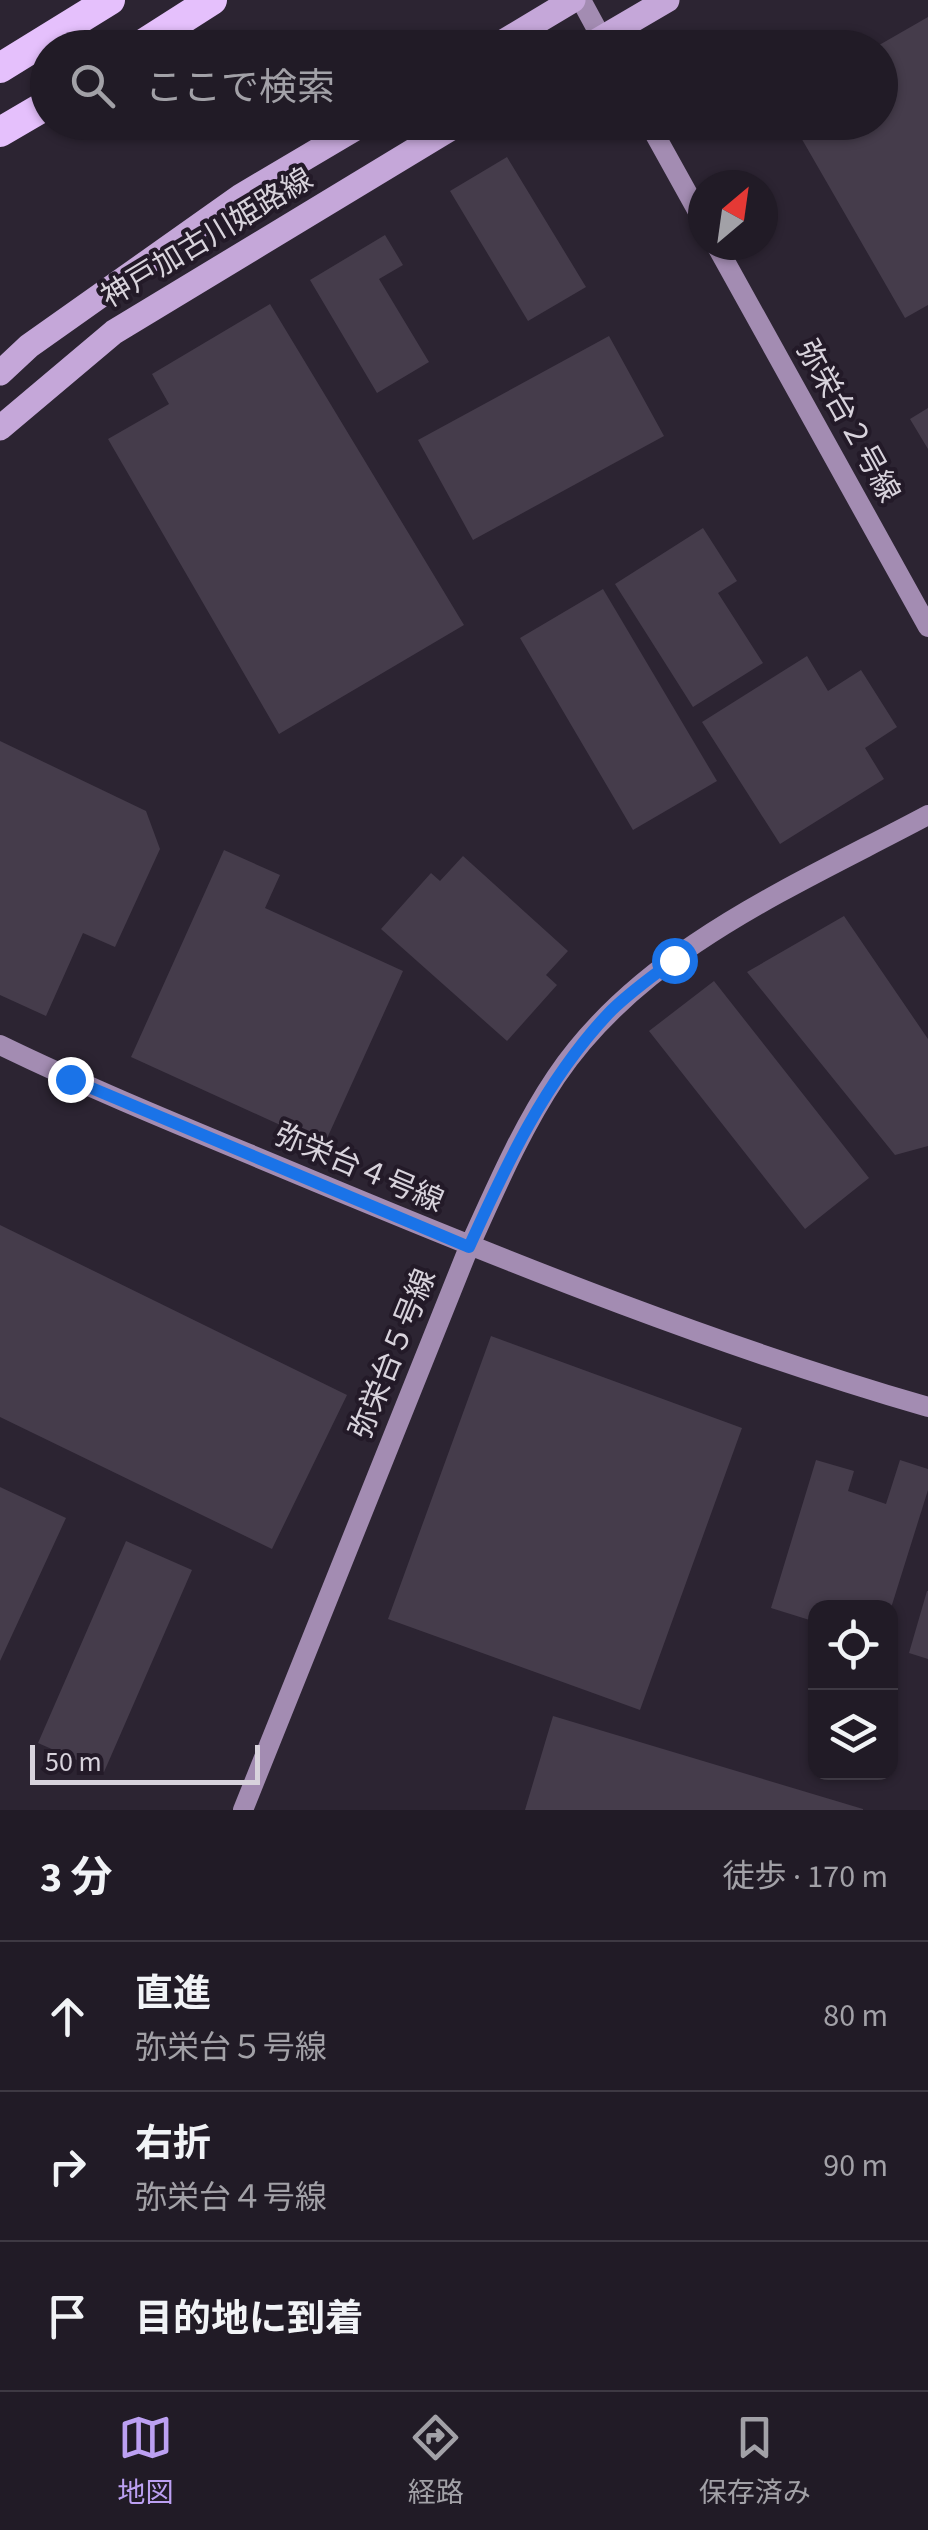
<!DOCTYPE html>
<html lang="ja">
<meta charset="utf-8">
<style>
body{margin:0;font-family:"Source Sans 3","Noto Sans JP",sans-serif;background:#2d2832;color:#f1f3f6}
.controls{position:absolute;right:30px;bottom:30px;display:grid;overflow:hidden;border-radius:20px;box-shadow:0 2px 8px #0004}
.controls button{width:90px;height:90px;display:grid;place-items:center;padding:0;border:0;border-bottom:2px solid #3e3943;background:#211b26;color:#f1f3f6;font:50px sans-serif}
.compass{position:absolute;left:688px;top:170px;width:90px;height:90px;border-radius:50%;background:#211b26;box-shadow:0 2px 8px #0004;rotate:29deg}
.scale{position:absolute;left:30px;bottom:25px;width:230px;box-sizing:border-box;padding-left:10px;border:5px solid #d8d3dc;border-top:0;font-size:28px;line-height:35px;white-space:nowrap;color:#d8d3dc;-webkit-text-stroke:8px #231a28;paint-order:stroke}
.stop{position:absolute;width:30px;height:30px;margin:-22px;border:8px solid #1a73e8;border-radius:50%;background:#fff}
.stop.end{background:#1a73e8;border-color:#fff;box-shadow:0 2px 10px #0008}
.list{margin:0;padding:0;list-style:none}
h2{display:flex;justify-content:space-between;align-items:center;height:130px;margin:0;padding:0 40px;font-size:42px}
h2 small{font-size:32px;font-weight:400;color:#a2a1a7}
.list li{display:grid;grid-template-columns:65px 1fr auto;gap:30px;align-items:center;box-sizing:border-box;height:150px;padding:0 40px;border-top:2px solid #3e3943}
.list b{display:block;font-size:38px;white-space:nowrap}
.list p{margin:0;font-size:32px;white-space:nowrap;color:#a2a1a7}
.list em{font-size:32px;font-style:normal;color:#a2a1a7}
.icon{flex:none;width:55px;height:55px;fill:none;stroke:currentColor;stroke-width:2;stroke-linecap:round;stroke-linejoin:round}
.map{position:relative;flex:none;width:928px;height:1810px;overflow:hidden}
.search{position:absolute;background:#211b26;box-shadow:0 2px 8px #0004;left:30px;right:30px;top:30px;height:110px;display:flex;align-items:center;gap:25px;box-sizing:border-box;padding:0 35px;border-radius:55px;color:#a2a1a7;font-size:38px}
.sheet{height:580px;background:#211b26}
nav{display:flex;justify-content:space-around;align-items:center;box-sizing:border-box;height:140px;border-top:2px solid #3e3943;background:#211b26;font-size:28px;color:#a2a1a7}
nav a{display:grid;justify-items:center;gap:5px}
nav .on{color:#bca0f2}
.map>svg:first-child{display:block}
</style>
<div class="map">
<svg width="928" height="1810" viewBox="0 0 928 1810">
<rect width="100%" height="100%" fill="#2c2432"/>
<path fill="#453c4b" d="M928 17V305L905 318 792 122H880V48H874Z
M507 157 586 287 528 321 450 191Z
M385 235 403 265 379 279 429 362 377 393 310 280Z
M270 304 464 625 279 734 108 439 169 404 152 374Z
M609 336 664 436 473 540 418 440Z
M928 408V449L910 419Z
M703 528 737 581 718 593 763 663 693 707 615 584Z
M603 589 717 781 633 830 520 638Z
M807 656 828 691 861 670 897 727 865 748 884 779 780 844 702 722Z
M0 741 146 811 160 849 115 947 83 933 46 1016 0 995Z
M224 850 280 875 265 908 403 971 324 1145 131 1057Z
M463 856 568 951 546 975 557 985 507 1041 381 929 431 873 440 881Z
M844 916 928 1039V1146L895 1155 747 972Z
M714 981 869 1178 805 1229 649 1031Z
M0 1225 347 1395 272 1549 0 1417Z
M491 1336 742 1428 640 1710 388 1619Z
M816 1460 854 1471 848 1491 886 1504 900 1460 928 1469V1490L891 1608H816V1622L771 1608Z
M0 1487 66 1518 0 1661Z
M126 1541 192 1570 104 1772 38 1743Z
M927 1591H928V1659L909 1653Z
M553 1716 863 1809V1810H525Z"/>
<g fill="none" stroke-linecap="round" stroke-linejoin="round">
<path stroke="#a38cb2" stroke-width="20" d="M581 0 607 48
M648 122 703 221
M716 245 928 627
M0 1045C105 1096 214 1139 321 1184 520 1267 721 1347 928 1407
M243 1810 469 1247C495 1190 521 1129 556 1077 642 949 797 885 928 815"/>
<path stroke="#c5a7d9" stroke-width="25" d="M493 48 573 0
M585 48 667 0
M0 373 29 346 241 196 366 122
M0 428 114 332 461 122"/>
<path stroke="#e5c0fc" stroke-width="30" d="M137 48 212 0
M0 68 110 0
M0 132 48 104"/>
</g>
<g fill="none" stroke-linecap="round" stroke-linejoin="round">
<path stroke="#1a73e8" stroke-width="12" d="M70 1079 469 1247C506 1165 545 1081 608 1014 627 994 652 977 674 960"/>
</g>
<g text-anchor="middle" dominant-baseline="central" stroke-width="8" stroke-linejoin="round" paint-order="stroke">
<g font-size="30" fill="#d8d3dc" stroke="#231a28">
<text transform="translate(207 238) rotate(-31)">神戸加古川姫路線</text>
<text transform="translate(848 421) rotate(61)">弥栄台２号線</text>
<text transform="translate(359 1168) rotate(23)">弥栄台４号線</text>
<text transform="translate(393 1354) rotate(-68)">弥栄台５号線</text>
</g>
</g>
</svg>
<div class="controls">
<button><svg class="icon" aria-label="locate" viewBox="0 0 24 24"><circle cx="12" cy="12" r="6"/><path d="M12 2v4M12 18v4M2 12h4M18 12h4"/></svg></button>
<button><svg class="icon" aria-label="layers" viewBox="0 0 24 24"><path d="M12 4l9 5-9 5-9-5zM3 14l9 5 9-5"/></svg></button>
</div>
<svg class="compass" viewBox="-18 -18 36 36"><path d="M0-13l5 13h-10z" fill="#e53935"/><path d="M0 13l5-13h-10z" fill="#a2a1a7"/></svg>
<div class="scale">50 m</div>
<div class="stop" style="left:674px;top:960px"></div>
<div class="stop end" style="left:70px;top:1079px"></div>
<div class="search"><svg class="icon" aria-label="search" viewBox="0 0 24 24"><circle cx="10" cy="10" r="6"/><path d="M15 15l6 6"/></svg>ここで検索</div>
</div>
<section class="sheet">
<h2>3 分<small>徒歩 · 170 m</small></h2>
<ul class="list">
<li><svg class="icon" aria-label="ahead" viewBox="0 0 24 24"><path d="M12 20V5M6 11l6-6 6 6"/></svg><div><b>直進</b><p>弥栄台５号線</p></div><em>80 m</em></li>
<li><svg class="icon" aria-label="right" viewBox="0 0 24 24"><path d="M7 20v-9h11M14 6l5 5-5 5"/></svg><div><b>右折</b><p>弥栄台４号線</p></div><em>90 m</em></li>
<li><svg class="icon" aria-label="arrive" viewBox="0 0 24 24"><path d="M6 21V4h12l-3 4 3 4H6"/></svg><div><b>目的地に到着</b></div></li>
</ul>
</section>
<nav>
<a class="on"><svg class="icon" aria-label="map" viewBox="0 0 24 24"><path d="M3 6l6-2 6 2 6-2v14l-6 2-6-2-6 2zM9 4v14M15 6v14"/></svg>地図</a>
<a><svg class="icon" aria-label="directions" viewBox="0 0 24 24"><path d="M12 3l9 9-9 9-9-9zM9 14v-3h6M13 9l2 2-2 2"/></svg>経路</a>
<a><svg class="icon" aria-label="saved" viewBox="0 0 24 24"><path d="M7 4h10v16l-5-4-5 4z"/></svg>保存済み</a>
</nav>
